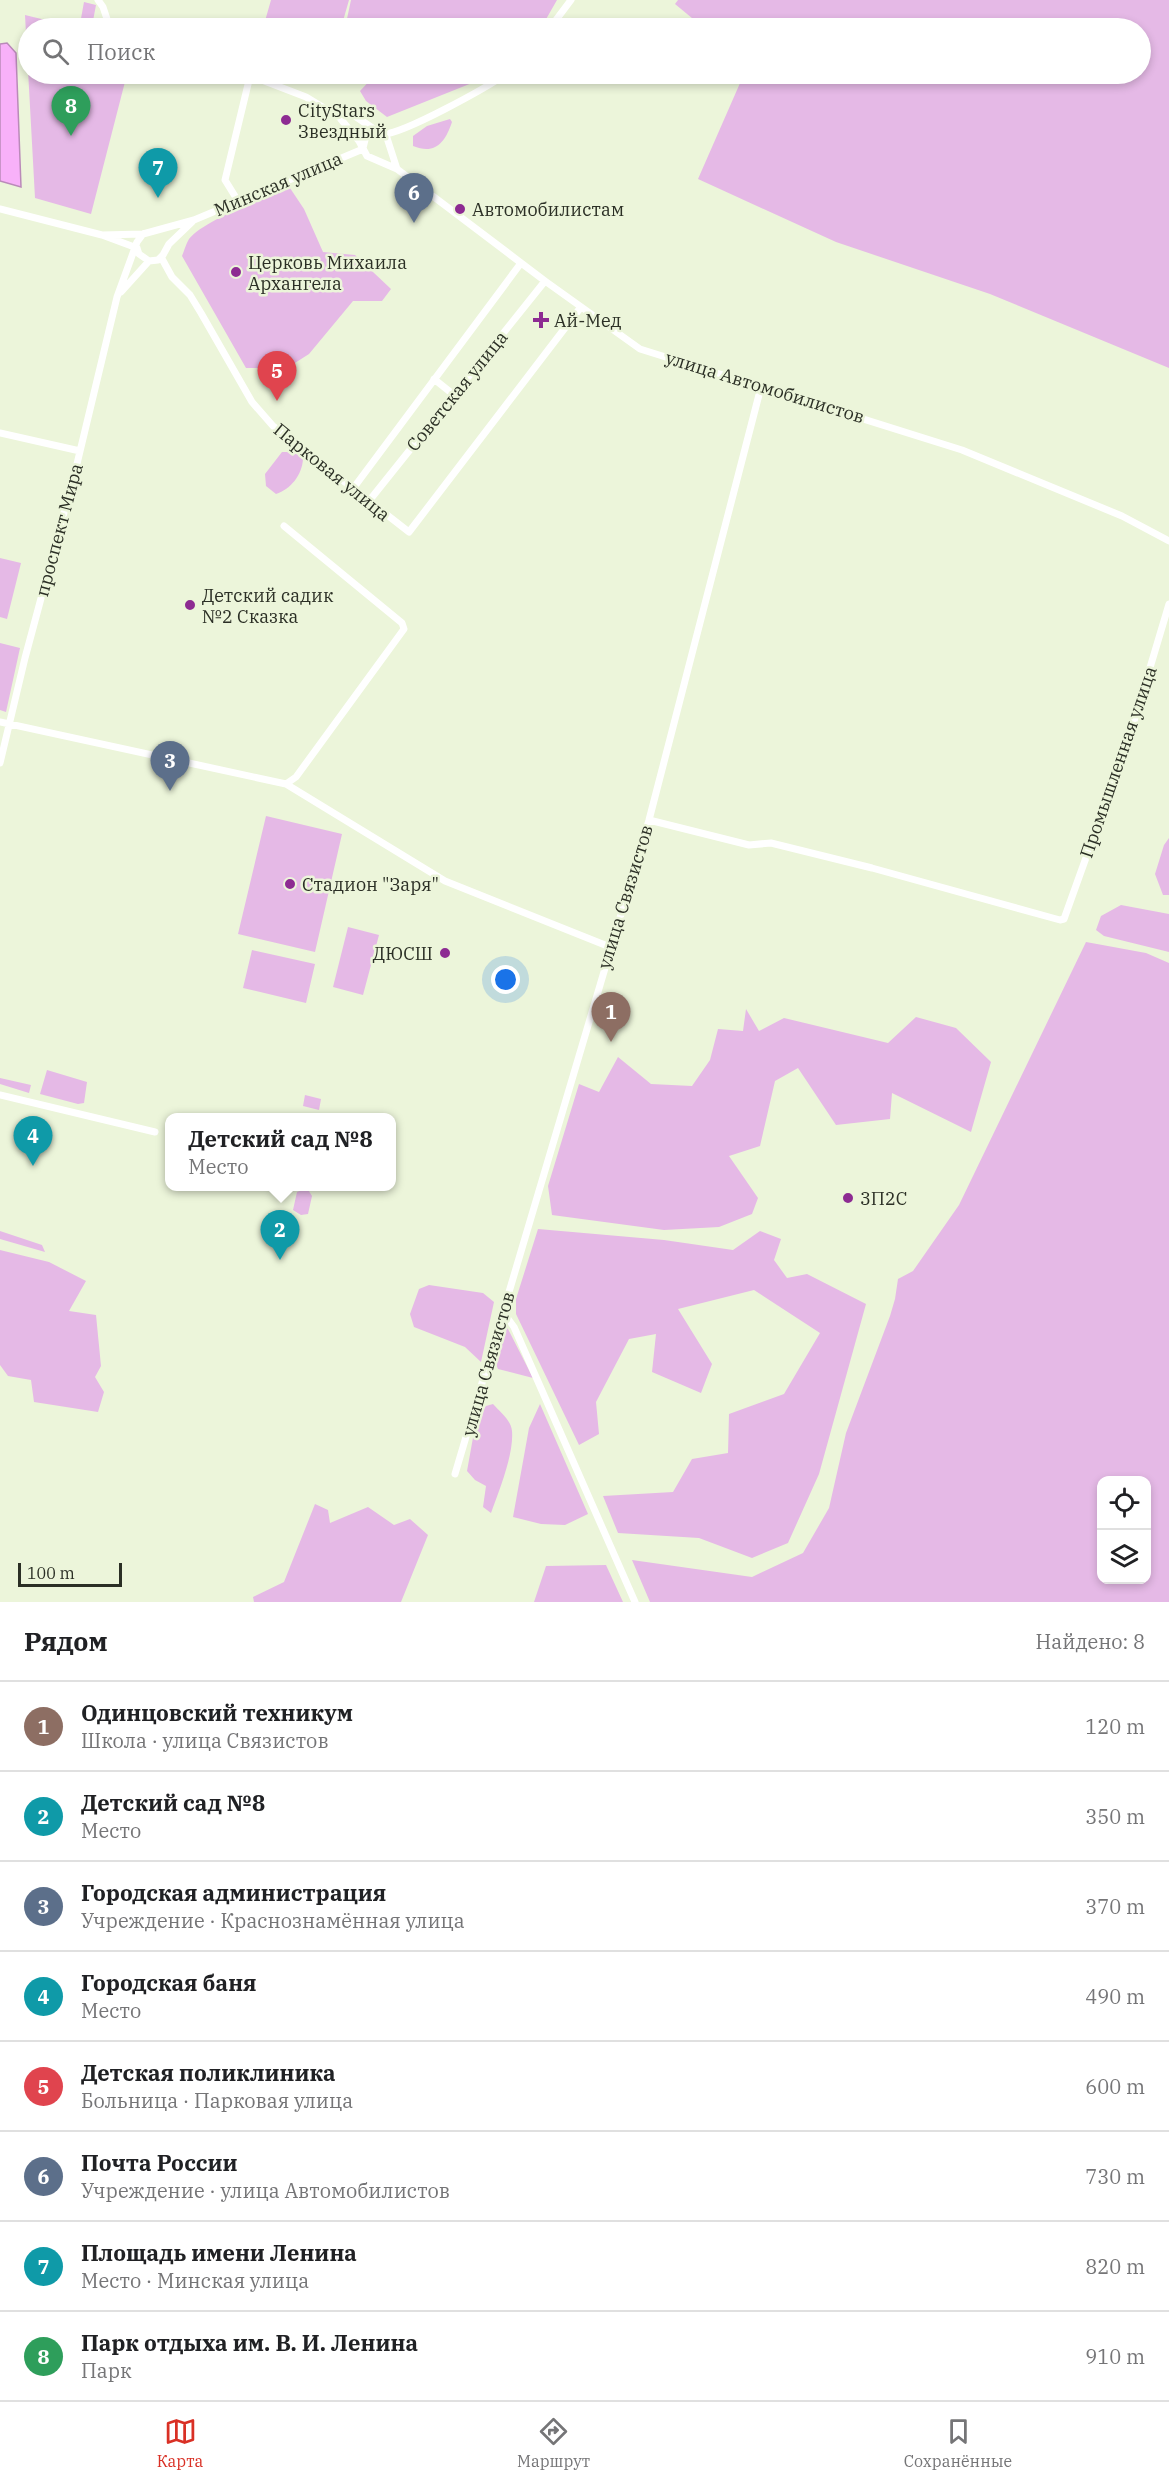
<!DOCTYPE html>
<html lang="ru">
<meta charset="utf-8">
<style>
body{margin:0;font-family:"IBM Plex Serif",serif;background:#f2f2f2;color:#202124}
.controls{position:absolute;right:18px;bottom:18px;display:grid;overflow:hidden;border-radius:12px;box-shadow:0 3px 9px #0003}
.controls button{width:54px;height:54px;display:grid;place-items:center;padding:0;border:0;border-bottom:2px solid #e0e0e0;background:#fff;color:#202124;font:30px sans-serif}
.scale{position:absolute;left:18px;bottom:15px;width:104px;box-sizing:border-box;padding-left:6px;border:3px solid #2b2f25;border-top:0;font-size:16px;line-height:21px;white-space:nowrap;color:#2b2f25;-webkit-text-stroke:4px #ecf5da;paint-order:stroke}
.you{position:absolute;left:506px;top:980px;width:21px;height:21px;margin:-15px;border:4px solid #fff;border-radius:50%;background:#1a73e8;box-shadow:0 0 0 9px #1a73e833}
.badge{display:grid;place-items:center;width:39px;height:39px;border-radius:50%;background:#d93025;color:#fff;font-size:20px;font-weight:700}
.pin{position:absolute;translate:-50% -50px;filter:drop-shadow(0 2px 3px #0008)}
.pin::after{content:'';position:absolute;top:32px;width:21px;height:18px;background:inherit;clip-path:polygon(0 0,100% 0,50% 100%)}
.popup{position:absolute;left:165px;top:1113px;width:231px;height:78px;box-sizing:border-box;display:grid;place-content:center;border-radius:12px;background:#fff;filter:drop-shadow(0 2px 4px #0005);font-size:20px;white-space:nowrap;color:#757577}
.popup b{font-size:22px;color:#202124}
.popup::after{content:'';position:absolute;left:50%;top:100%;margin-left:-12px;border:12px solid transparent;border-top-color:#fff}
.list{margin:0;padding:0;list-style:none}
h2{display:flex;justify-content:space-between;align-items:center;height:78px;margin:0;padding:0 24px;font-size:26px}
h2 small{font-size:20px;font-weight:400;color:#757577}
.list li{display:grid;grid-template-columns:39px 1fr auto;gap:18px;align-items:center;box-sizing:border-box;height:90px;padding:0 24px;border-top:2px solid #e0e0e0}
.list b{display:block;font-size:22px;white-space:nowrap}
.list p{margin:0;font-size:20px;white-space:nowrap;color:#757577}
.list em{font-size:20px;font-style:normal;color:#757577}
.icon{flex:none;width:33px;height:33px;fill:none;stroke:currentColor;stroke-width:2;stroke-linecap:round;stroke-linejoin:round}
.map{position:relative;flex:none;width:1169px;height:1602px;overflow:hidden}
.search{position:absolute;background:#fff;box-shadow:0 3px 9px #0003;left:18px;right:18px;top:18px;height:66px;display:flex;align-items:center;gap:15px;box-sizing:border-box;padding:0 21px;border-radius:33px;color:#757577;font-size:22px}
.sheet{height:798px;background:#fff}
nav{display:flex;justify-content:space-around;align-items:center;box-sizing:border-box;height:84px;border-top:2px solid #e0e0e0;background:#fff;font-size:16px;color:#757577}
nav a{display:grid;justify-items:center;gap:3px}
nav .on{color:#d93025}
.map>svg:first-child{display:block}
</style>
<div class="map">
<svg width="1169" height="1602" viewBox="0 0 1169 1602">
<rect width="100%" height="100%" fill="#ecf5da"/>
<path fill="#e5b9e6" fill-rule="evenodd" d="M271 0H349L341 28H263Z
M351 0H557L541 28H345Z
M678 0H1169V368L990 294 836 242 698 179 744 74H1140V28H704L675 4Z
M84 2 96 5 92 26 80 24Z
M25 15 78 28H28V74H127L91 214 35 198Z
M371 74H473L477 81 387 117 366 101 360 91 374 76Z
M450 119 452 122C445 143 435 155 413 146V136L427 126Z
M290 188 304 209 323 252 355 255 391 289 382 301H353L309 354 287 368H246L182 256C184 251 186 244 189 239 204 220 266 197 290 188Z
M282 452H294L303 459C302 475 291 489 276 494L266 486 265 474Z
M0 558 21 563 7 619 0 617Z
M0 643 20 648 6 712 0 710Z
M266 816 342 834 315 952 238 934Z
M1169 838V895H1163L1155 874 1164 845Z
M1121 905 1169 914V952L1104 936 1096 930 1101 916Z
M348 927 379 935 363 995 333 987Z
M1086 942 1146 953 1169 963V1602H650L632 1560 752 1577 803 1553 829 1508 846 1433 890 1316 895 1299 898 1279 913 1271 959 1205ZM1102 1480H1146V1580H1102Z
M252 950 315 964 306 1003 243 988Z
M746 1009 759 1031 784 1018 888 1043 916 1017 956 1028 991 1062 971 1132 892 1093 890 1119 836 1125 798 1068 775 1081 760 1146 729 1156 758 1198 752 1214 719 1227 664 1230 552 1215 548 1186 579 1084 599 1092 618 1057 651 1084 692 1086 710 1060 718 1029 743 1031Z
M47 1070 87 1082 84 1103 78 1104 40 1094Z
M0 1078 31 1085 29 1093 0 1084Z
M305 1095 321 1099 319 1110 303 1106Z
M307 1188 312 1196 308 1214 301 1215 293 1210 297 1192Z
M538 1229 664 1240 733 1250 760 1231 781 1239 774 1260 787 1278 807 1274 866 1304 819 1474 788 1543 752 1558 699 1538 618 1533 603 1496 673 1492 692 1459 728 1453 729 1414 784 1394 820 1333 754 1290 678 1309 712 1364 701 1393 652 1372 656 1334 629 1339 596 1402 599 1434 579 1445 516 1314V1299Z
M0 1231 42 1245 45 1252 0 1239Z
M0 1250 49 1262 86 1281 69 1311 96 1315 101 1366 95 1377 104 1392 98 1412 34 1402 31 1380 8 1376 0 1365Z
M429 1285 483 1293 494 1302 481 1362 465 1347 414 1327 410 1314 419 1289Z
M507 1327 533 1378 498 1369 495 1362 502 1343 504 1329Z
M493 1404C500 1412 511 1420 512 1431 514 1454 499 1491 491 1513L483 1507 486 1486 475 1480 467 1471 476 1421 486 1406Z
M540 1404 588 1514 565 1525 541 1524 513 1517 529 1428Z
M315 1504 328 1510 330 1523 368 1507 394 1525 410 1519 428 1535 401 1602H254L253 1597 284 1582Z
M606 1565 623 1602H534L546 1566Z"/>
<path fill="#f8b1f9" stroke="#ba8ab9" stroke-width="1.5" d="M7 43 16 53 21 187 0 181V44Z"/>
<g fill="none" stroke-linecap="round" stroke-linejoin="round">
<path stroke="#fff" stroke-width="7" d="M98 0 103 7 110 28
M550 28 571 0
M246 74 306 97 339 117 359 141 367 156 397 169 545 281 640 349 962 450 1122 516 1169 541
M339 117 352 114 387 138 397 169
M384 134C405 133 486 88 506 74
M363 148 366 136 373 132H380
M238 201 225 180 250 76
M0 209 102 235 137 248
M102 235 143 234 194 220 363 149
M137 248 139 254 149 261 158 260 163 255 169 244 192 222
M161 257 172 277 190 295 201 313 252 402 273 426 409 532 581 307
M121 292 149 261
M434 379 454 395
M0 433 80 451
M352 490 521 263
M369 501 545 281
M284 526 402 623 404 629 296 777 286 784
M0 722 286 784 445 881 610 947
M0 763 25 658 76 468 117 297 137 242 143 234
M649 820 749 845 771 843 872 868 1060 920 1064 919 1129 738 1169 604
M0 1095 155 1132
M503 1312 514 1327 635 1602
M455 1474 649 820 761 387"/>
</g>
<g fill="#8d2b92" stroke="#ecf5da" stroke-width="2">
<circle cx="286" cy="120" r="6"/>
<circle cx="460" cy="209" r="6"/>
<circle cx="236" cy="272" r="6"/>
<path d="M538 311h6v6h6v6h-6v6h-6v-6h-6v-6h6z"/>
<circle cx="190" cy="605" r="6"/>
<circle cx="290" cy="884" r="6"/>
<circle cx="445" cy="953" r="6"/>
<circle cx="848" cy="1198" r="6"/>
</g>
<g text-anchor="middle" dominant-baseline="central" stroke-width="5" stroke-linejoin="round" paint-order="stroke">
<g font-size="18" fill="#2b2f25" stroke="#ecf5da" text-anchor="start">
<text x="298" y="110">CityStars<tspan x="298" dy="21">Звездный</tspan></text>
<text x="472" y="209">Автомобилистам</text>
<text x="248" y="262">Церковь Михаила<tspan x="248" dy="21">Архангела</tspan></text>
<text x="554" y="320">Ай-Мед</text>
<text x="202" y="595">Детский садик<tspan x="202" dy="21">№2 Сказка</tspan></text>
<text x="302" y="884">Стадион "Заря"</text>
<text x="433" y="953" text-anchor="end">ДЮСШ</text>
<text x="860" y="1198">3П2С</text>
</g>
<g font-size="18" fill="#2b2f25" stroke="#ecf5da">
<text transform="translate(278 184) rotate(-23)">Минская улица</text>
<text transform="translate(765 387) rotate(17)">улица Автомобилистов</text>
<text transform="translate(457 391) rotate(-51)">Советская улица</text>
<text transform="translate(332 472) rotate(39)">Парковая улица</text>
<text transform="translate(59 530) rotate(-75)">проспект Мира</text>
<text transform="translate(1118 762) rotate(-71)">Промышленная улица</text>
<text transform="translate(625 897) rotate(-73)">улица Связистов</text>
<text transform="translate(488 1364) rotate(-74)">улица Связистов</text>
</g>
</g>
</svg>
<div class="controls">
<button><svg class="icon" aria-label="locate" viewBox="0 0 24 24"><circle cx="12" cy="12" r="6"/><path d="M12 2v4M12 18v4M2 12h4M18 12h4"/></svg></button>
<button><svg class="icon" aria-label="layers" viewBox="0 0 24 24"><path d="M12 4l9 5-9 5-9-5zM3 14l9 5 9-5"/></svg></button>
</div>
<div class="scale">100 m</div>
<div class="you"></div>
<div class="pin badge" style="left:611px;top:1042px;background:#8d6e63">1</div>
<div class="pin badge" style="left:280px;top:1260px;background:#0f9aa8">2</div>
<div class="popup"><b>Детский сад №8</b>Место</div>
<div class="pin badge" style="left:170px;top:791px;background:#5c6f8a">3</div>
<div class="pin badge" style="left:33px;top:1166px;background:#0f9aa8">4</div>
<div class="pin badge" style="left:277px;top:401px;background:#e0444e">5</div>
<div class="pin badge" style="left:414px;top:223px;background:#5c6f8a">6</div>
<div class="pin badge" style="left:158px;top:198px;background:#0f9aa8">7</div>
<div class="pin badge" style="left:71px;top:136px;background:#2e9e5b">8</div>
<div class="search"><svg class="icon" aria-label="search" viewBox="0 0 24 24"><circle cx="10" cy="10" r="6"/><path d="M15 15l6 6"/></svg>Поиск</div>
</div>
<section class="sheet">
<h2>Рядом<small>Найдено: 8</small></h2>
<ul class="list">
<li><span class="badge" style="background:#8d6e63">1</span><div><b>Одинцовский техникум</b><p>Школа · улица Связистов</p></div><em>120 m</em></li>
<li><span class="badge" style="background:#0f9aa8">2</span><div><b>Детский сад №8</b><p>Место</p></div><em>350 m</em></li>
<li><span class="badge" style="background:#5c6f8a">3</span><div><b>Городская администрация</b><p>Учреждение · Краснознамённая улица</p></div><em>370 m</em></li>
<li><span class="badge" style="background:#0f9aa8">4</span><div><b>Городская баня</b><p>Место</p></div><em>490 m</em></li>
<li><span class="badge" style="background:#e0444e">5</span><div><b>Детская поликлиника</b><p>Больница · Парковая улица</p></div><em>600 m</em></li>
<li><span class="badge" style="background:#5c6f8a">6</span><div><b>Почта России</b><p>Учреждение · улица Автомобилистов</p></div><em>730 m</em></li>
<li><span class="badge" style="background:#0f9aa8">7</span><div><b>Площадь имени Ленина</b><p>Место · Минская улица</p></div><em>820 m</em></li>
<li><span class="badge" style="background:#2e9e5b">8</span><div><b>Парк отдыха им. В. И. Ленина</b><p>Парк</p></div><em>910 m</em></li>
</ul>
</section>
<nav>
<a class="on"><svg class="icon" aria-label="map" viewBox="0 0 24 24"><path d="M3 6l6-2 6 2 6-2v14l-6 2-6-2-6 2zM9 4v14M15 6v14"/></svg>Карта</a>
<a><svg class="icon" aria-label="directions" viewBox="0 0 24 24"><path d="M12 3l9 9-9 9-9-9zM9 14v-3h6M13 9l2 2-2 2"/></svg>Маршрут</a>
<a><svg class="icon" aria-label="saved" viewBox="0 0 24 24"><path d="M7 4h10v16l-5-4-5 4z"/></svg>Сохранённые</a>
</nav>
